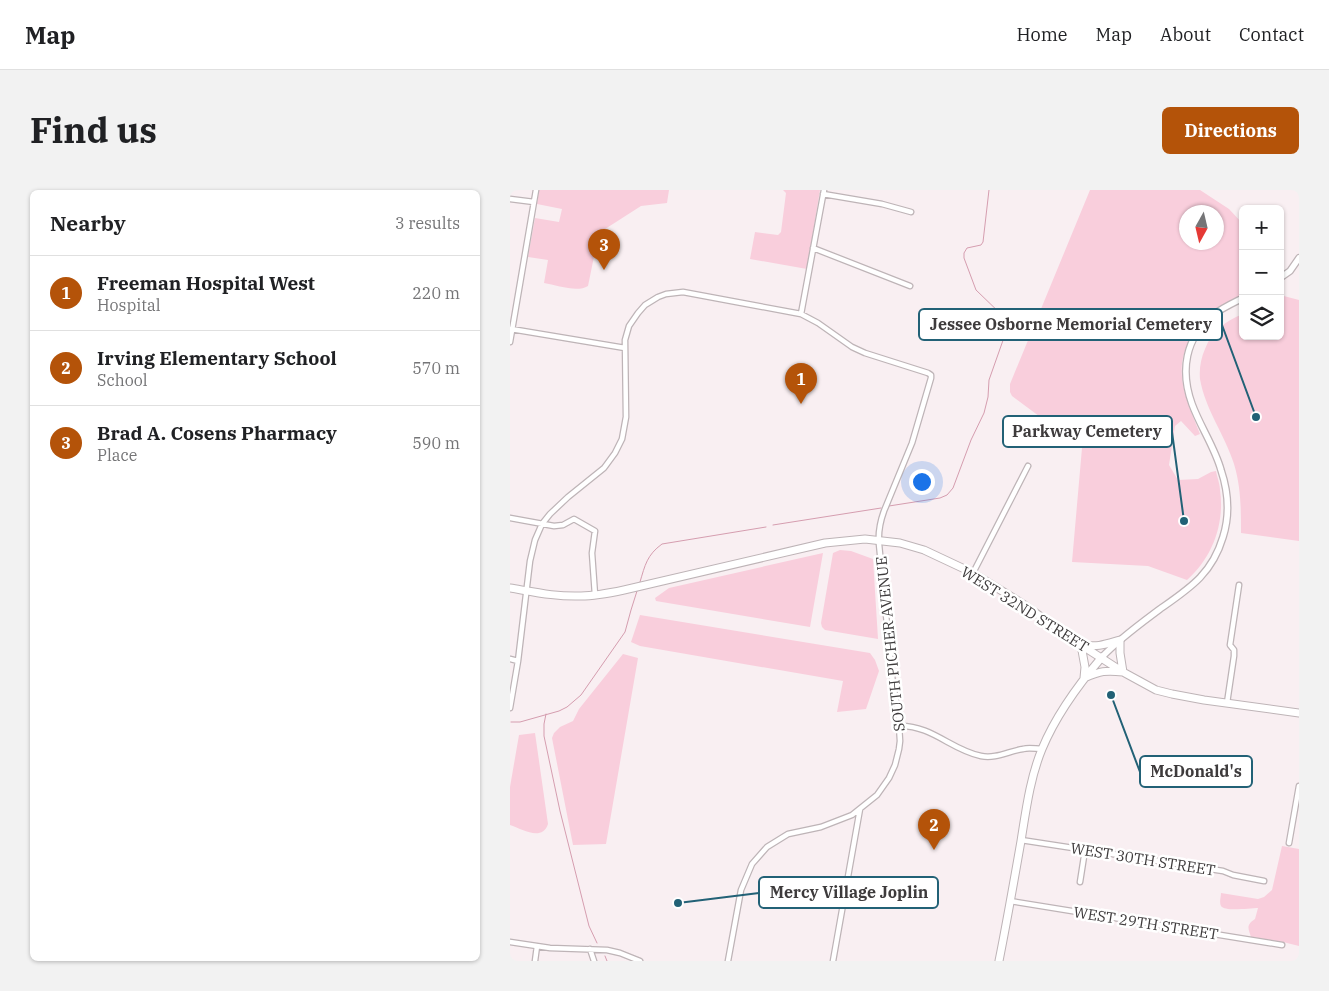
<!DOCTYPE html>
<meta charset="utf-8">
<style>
body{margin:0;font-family:"IBM Plex Serif",serif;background:#f2f2f2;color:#202124}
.controls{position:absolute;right:15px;top:15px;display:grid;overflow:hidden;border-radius:8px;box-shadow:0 1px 4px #0004}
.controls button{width:45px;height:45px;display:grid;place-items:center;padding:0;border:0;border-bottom:1px solid #e0e0e0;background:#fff;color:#202124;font:25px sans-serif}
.compass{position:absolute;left:669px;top:15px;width:45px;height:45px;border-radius:50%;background:#fff;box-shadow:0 1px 4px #0004;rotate:188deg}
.you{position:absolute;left:411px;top:291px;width:18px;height:18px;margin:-12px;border:4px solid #fff;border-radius:50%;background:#1a73e8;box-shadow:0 0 0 8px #1a73e833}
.badge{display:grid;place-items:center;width:32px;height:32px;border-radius:50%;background:#b45309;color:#fff;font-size:16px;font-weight:700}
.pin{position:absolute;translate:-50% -41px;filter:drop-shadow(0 1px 2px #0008)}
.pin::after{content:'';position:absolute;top:26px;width:18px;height:15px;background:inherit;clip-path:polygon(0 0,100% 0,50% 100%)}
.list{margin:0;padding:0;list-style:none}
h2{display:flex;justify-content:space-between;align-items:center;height:65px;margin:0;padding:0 20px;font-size:21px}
h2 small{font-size:16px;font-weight:400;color:#757577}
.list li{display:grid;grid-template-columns:32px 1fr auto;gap:15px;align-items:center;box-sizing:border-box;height:75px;padding:0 20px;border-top:1px solid #e0e0e0}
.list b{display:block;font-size:19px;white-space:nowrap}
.list p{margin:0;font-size:16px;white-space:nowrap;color:#757577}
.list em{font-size:16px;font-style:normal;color:#757577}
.icon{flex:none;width:28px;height:28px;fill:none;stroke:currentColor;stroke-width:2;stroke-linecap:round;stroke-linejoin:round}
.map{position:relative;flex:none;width:789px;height:771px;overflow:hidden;border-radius:8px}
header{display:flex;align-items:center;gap:30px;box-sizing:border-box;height:70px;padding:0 25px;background:#fff;border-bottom:1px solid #e0e0e0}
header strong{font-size:24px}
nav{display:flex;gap:28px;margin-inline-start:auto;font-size:18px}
.intro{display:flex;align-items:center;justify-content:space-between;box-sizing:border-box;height:120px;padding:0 30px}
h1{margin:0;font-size:35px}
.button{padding:12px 22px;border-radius:8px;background:#b45309;color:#fff;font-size:18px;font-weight:700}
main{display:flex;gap:30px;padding:0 30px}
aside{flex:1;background:#fff;border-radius:8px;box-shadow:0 1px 4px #0004}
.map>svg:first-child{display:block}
</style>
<header>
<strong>Map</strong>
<nav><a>Home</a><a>Map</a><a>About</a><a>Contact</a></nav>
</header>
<div class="intro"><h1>Find us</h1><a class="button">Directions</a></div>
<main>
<aside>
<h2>Nearby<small>3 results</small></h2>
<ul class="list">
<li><span class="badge">1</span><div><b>Freeman Hospital West</b><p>Hospital</p></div><em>220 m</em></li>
<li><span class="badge">2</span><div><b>Irving Elementary School</b><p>School</p></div><em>570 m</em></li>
<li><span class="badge">3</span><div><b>Brad A. Cosens Pharmacy</b><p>Place</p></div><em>590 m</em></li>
</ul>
</aside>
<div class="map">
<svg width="789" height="771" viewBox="0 0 789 771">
<rect width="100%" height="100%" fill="#f9eff2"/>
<path fill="#f9cedc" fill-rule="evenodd" d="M29 0H159L157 13 131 16 92 41 88 47 78 96C67 103 47 95 34 93L38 70 18 67 25 28 49 32 52 19 27 14Z
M273 0H310L297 79 240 69 245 42 268 45 271 42 276 3Z
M580 0H690L719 19 733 34V104C723 110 711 114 702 121 696 125 692 132 687 138 659 177 675 205 690 244L685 246 671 231 665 236 659 275 668 290 688 289 701 282 706 281C707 287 710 294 710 300 715 334 702 368 677 390L638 376 562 372 572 258 502 206 500 202V194ZM676 22H706V52H676Z
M770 105 789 110V351L731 343C731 319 731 297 724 274 715 245 695 219 690 189 689 179 691 168 695 159 702 141 715 131 733 124V146H770Z
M330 360 341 361 363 369 368 449 315 440 312 437 311 433 323 363Z
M313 363 300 437 146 411 145 408 159 398Z
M130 425 360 463 365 470 369 481 356 519 327 522 333 491 130 456 121 452Z
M113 464 128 468 96 654 63 655 42 548 44 543 50 537 63 531 69 519Z
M25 543 38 634C32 652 12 639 0 635V597L9 545Z
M772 656 789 659V756L773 752 741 747C738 738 736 735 745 729L748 718C740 718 715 722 711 716 709 712 711 707 711 703L748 709 754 707 762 700Z"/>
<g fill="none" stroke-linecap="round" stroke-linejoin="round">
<path stroke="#d59daf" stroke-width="1" d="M379 316 430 308 437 305 443 298 461 250 474 223 478 207 479 190 497 139V133L494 127 466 100 454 68V63L457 58 471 55 473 52 479 0
M263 335 371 318
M130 392C135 375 137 365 152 354L256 337
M36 524 34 534V546L50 621 79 736 87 753
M1 532H10L49 521 57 517 71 505 115 442 121 420 127 401
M95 766 97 771"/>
<defs>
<path id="minor" d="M313 4 372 14 401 22
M0 9 24 12
M303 58 400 96
M291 124 314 0
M1 139 115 158
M0 152 26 0
M0 328 44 336 53 335 64 329 85 341 82 363 85 405
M463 383 518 276
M0 469 8 471
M717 513 724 466V460L720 455 729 395
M0 518 8 471 20 371 25 350 32 334 40 324 58 307 94 278 105 263 112 249 116 227 115 150 119 136 128 123 135 115 148 107 156 104 173 102 291 124 308 133 342 157 355 163 418 183 421 185V188L402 253 374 321C370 332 368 342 369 354L383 495 388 520 390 551 389 559 385 575 379 588 367 605 342 625 311 637 278 644 257 657 242 674 231 700 218 771
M389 536C422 535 441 560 471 566 486 569 499 561 513 559 519 557 526 559 532 559
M511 650 713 681 723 685 754 691
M779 653 789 596
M570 692 575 660
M500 711 772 755
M0 752 40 758 97 760 110 763 130 771
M80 759 84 771
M25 771 27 756
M323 771 350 619"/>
<path id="tertiary" d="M770 88 780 81 789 68
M592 467C609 449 630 434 650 419 680 398 702 384 713 347 720 325 718 301 711 280 705 258 690 236 682 214 670 181 675 148 703 125 712 118 723 113 733 108"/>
<path id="secondary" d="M0 398C24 402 47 407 71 406 86 406 100 403 114 400L315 353 355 349 390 353 414 360 463 383 513 414 571 455 613 482 646 500 662 504 694 510 789 523
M610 450V463L613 482C595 480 591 481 574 488L575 477 571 455C589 457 593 455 610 450Z
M489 771C497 731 504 691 511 651 516 620 520 588 532 559 546 525 568 495 592 467"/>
</defs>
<use href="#minor" stroke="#beb4b7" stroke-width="7"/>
<use href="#tertiary" stroke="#beb4b7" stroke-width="8"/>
<use href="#secondary" stroke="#beb4b7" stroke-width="9"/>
<use href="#minor" stroke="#fff" stroke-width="4.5"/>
<use href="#tertiary" stroke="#fff" stroke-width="5.5"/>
<use href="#secondary" stroke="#fff" stroke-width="7"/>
</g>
<g text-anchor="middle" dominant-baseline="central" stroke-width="5" stroke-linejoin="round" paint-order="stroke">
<g font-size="15" fill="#3e3b3c" stroke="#fff">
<text transform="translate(515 419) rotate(32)">WEST 32ND STREET</text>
<text transform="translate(380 454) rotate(-96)">SOUTH PICHER AVENUE</text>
<text transform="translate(633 669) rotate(9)">WEST 30TH STREET</text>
<text transform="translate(636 733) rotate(9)">WEST 29TH STREET</text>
</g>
</g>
<path fill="none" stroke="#226176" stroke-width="2" d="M746 227L712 135M674 331L662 242M601 505L630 582M168 713L249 703"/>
<g fill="#226176" stroke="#fff" stroke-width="2">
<circle cx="746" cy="227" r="5"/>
<circle cx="674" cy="331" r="5"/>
<circle cx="601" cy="505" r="5"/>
<circle cx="168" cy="713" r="5"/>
</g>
<g fill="#fff" stroke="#226176" stroke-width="2">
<rect x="409" y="119" width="303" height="31" rx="5"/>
<rect x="493" y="226" width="169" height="31" rx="5"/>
<rect x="630" y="566" width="112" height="31" rx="5"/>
<rect x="249" y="687" width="179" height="31" rx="5"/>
</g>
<g font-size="16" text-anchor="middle" font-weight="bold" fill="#3e3b3c">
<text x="561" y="140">Jessee Osborne Memorial Cemetery</text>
<text x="577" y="247">Parkway Cemetery</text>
<text x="686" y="587">McDonald's</text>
<text x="339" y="708">Mercy Village Joplin</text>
</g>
</svg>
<div class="controls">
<button>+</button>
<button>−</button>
<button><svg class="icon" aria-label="layers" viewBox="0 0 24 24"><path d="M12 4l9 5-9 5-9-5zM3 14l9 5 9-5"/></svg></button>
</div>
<svg class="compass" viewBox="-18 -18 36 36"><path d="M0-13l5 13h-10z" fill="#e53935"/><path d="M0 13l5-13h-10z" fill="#757577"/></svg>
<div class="you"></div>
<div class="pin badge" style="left:291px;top:214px">1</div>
<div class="pin badge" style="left:424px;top:660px">2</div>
<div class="pin badge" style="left:94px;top:80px">3</div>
</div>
</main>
